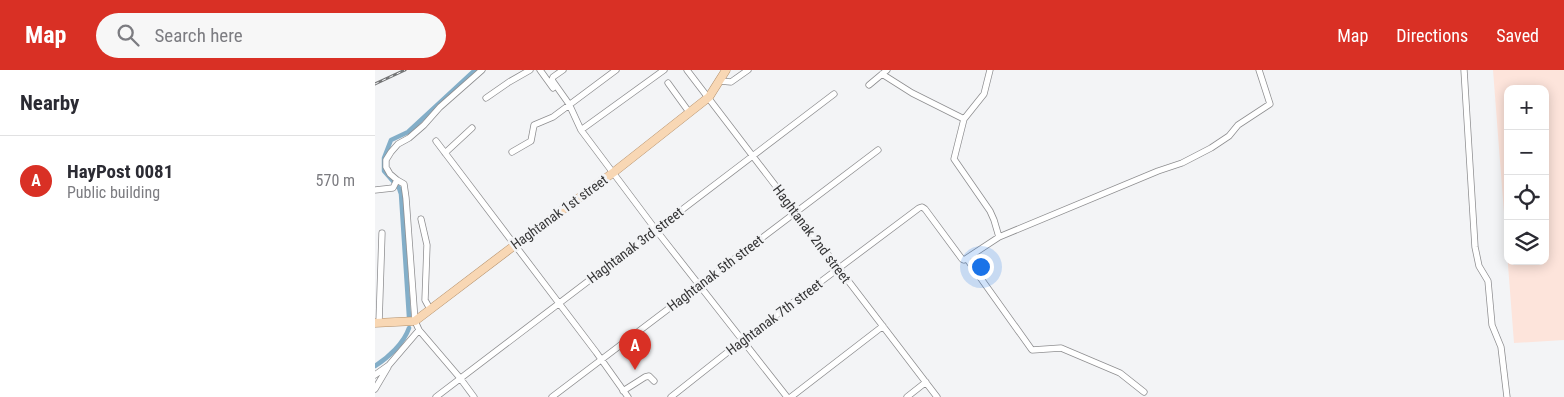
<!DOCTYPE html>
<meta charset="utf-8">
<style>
body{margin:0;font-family:"Roboto Condensed",sans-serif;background:#f7f7f7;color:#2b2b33}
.controls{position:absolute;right:15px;top:15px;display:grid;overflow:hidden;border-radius:10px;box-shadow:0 2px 12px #0003}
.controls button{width:45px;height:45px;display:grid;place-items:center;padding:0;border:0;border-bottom:1px solid #e1e1e2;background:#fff;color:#2b2b33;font:25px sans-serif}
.you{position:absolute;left:605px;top:196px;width:18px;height:18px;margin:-12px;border:4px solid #fff;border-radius:50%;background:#1a73e8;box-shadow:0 0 0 8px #1a73e833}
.badge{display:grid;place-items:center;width:32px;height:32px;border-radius:50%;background:#d93025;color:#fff;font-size:16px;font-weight:700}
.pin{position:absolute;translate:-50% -41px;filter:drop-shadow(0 1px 2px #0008)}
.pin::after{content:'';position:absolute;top:26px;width:18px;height:15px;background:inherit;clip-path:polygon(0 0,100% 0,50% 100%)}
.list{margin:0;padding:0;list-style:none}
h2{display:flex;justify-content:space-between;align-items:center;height:65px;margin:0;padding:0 20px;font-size:21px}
h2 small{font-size:16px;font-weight:400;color:#7c7c81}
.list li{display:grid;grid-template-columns:32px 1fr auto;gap:15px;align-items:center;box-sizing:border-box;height:90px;padding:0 20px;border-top:1px solid #e1e1e2}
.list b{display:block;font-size:19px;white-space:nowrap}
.list p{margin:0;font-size:16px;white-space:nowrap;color:#7c7c81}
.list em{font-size:16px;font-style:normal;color:#7c7c81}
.icon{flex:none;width:28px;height:28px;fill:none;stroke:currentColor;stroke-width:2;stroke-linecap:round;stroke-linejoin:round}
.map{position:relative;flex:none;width:1189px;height:327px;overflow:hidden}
header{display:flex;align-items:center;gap:30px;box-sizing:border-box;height:70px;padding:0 25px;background:#d93025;color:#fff}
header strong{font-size:24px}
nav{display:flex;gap:28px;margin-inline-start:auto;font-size:18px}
.search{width:350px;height:45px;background:#f7f7f7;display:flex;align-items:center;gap:12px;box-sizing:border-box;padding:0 18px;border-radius:28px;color:#7c7c81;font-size:19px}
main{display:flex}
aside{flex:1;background:#fff}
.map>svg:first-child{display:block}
</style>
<header>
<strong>Map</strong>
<div class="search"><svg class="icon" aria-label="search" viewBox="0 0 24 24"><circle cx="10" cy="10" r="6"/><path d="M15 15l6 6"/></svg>Search here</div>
<nav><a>Map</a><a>Directions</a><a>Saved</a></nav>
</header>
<main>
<aside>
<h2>Nearby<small></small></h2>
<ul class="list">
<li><span class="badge">A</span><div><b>HayPost 0081</b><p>Public building</p></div><em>570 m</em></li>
</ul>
</aside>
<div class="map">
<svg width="1189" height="327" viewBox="0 0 1189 327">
<rect width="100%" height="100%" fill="#f3f4f6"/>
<path fill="#fde4db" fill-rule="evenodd" d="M1118 0H1189V270L1139 273ZM1133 19H1170V191H1133Z"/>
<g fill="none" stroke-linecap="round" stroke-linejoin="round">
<path stroke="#83aec8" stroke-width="4.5" d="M34 247 26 124 24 118 9 101V88L16 70 33 62 100 0
M0 296C13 288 29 273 34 258"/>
<defs>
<path id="minor" d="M165 0 178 18
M188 0 178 7 177 10 194 34 206 60 281 160 412 327
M312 0 562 327
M615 0 609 24 589 49 579 89 615 141 619 150 624 167
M1089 0 1100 177 1104 196 1113 211 1117 255 1126 277 1132 327
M507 4 537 23 589 49
M345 11 356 12 373 0
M293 13 314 42
M494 15 512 0
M111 28 134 12 155 0
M206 60 289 0
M61 71 221 282 253 327
M137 82 156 71 159 55 178 47 241 0
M70 83 97 58
M22 110 15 104 11 97V90L16 82 23 74 34 68 49 55 65 37 107 0
M0 120 18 118 22 110 29 114 31 128 40 251 44 260 85 308 99 327
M46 149 52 175 50 230 55 239
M592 189 657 280 686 278 745 303 769 322
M4 253 7 163
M0 305 14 295 44 260
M0 319 13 297
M248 321 270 307 274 306 279 311
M61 327 459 24
M177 327 503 80
M296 327 368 270 544 138 547 137 550 139 587 189 589 190 624 167 783 101 807 93 836 78 854 66 863 55 895 34 884 0
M416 327 508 256
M532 327 551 312"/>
<path id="major" d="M0 253 40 251 140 175 239 102 334 27 351 0"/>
</defs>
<use href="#minor" stroke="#8e8e90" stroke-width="7"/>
<use href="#major" stroke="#b28e68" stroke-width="9"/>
<use href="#minor" stroke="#fff" stroke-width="5.5"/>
<use href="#major" stroke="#f8d7b4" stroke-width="8"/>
<defs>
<path id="rail" d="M0 14 30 0"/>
</defs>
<use href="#rail" stroke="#747576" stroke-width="3"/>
<use href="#rail" stroke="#f3f4f6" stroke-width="1" stroke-dasharray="4" stroke-linecap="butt"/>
</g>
<g text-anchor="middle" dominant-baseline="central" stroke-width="5" stroke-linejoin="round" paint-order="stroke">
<g font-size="14" fill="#363637" stroke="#f3f4f6">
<text transform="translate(184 142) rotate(-36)">Haghtanak 1st street</text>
<text transform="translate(437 164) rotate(53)">Haghtanak 2nd street</text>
<text transform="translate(260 175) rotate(-37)">Haghtanak 3rd street</text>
<text transform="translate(340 203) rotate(-37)">Haghtanak 5th street</text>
<text transform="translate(399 247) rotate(-37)">Haghtanak 7th street</text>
</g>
</g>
</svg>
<div class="controls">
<button>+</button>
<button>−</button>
<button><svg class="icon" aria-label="locate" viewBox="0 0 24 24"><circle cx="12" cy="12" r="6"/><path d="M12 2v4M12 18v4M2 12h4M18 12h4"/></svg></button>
<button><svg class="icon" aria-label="layers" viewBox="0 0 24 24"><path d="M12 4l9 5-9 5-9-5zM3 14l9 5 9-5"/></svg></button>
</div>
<div class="you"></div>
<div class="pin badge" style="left:260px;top:300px">A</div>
</div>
</main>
